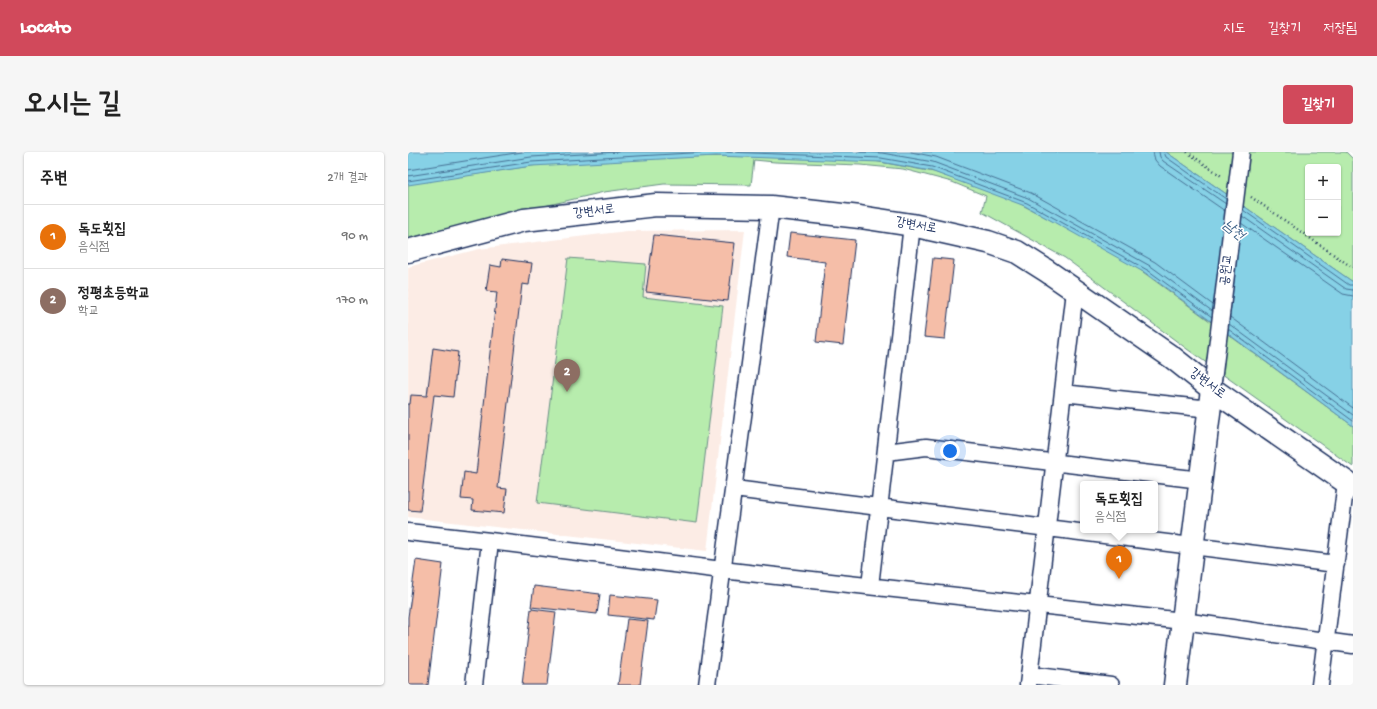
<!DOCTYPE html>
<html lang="ko">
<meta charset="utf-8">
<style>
body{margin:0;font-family:"Gochi Hand","Poor Story",sans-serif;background:#f6f6f6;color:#222}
.controls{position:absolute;right:12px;top:12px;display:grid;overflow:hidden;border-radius:4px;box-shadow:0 1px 3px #0004}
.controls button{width:36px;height:36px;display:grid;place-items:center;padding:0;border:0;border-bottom:1px solid #e0e0e0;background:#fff;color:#222;font:20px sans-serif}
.you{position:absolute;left:542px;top:299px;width:14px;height:14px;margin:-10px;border:3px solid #fff;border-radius:50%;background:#1a73e8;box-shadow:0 0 0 6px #1a73e833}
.badge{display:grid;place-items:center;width:26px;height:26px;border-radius:50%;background:#d1495b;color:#fff;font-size:13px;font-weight:700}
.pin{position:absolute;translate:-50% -33px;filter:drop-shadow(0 1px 2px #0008)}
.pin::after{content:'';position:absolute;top:21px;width:14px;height:12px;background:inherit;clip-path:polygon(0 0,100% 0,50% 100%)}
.popup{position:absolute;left:672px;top:329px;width:78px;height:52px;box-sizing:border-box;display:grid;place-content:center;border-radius:4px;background:#fff;filter:drop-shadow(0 1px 3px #0005);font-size:13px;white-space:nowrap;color:#767676}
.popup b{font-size:15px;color:#222}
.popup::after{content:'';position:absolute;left:50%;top:100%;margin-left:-8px;border:8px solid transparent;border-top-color:#fff}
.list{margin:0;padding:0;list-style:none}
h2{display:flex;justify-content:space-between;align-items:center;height:52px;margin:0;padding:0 16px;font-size:17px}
h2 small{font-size:13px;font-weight:400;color:#767676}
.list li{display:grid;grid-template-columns:26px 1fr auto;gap:12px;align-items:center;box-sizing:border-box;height:64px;padding:0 16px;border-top:1px solid #e0e0e0}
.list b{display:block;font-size:15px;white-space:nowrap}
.list p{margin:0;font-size:13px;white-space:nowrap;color:#767676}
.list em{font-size:13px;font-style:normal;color:#767676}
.map{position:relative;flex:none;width:945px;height:533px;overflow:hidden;border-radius:4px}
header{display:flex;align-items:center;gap:24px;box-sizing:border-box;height:56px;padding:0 20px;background:#d1495b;color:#fff}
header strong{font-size:19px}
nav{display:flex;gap:22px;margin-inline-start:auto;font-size:14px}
.intro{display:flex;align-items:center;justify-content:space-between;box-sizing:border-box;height:96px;padding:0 24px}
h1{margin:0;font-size:28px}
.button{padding:10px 18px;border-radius:4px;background:#d1495b;color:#fff;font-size:14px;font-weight:700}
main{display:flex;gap:24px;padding:0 24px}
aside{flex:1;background:#fff;border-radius:4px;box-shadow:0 1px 3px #0004}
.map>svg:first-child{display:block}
</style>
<header>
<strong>Locato</strong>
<nav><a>지도</a><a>길찾기</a><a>저장됨</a></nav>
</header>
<div class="intro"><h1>오시는 길</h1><a class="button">길찾기</a></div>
<main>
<aside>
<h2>주변<small>2개 결과</small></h2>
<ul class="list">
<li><span class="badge" style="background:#e8710a">1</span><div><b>독도횟집</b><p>음식점</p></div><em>90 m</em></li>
<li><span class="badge" style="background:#8d6e63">2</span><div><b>정평초등학교</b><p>학교</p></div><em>170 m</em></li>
</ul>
</aside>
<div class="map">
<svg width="945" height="533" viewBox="0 0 945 533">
<rect width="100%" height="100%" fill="#fff"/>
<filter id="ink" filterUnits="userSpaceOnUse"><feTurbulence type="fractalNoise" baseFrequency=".025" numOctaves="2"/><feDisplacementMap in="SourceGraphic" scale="8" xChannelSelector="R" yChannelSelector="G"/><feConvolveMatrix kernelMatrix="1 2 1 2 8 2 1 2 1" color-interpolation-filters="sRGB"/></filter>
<g filter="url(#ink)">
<path fill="#fcece5" d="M337 78 299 399 0 365V115L71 97 219 79Z"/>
<path fill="#b7ecad" stroke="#698e86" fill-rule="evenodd" d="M758 0H938L945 7V130ZM900 15H930V81H900Z
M330 4 466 9 526 20 603 47 720 109 945 274V315L779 197 657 106 574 60 578 44 544 30 495 17 452 13 367 10 346 8 343 33 256 32 196 40 0 86V32L137 12 264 5Z
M160 106 238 112 235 145 315 154 289 371 129 351Z"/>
<path fill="#86d1e6" stroke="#5b90b0" d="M0 0H758L945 130V274L739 122 617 54 523 19 473 10 308 4 124 14 0 33Z"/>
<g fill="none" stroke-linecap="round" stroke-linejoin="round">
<path stroke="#467094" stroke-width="1" d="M319 0 473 6 524 15 619 51 741 119 804 165
M450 0 474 1 525 10 620 46 744 115 804 159
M503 0 528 5 623 41 747 110 805 153
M745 0 747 8 752 14 817 59
M751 0 752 5 755 9 818 52
M756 0 758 5 818 47
M0 18 114 0
M0 24 123 5 210 0
M0 29 123 10 301 0
M835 58 941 133H945
M834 64 938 137 945 138
M833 71 935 142 945 144
M822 165 945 256
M821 172 945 263
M820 177 945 269"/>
</g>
<path fill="#f5bea8" stroke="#1b2f5e" d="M382 81 447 88 435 193 408 190 417 110 379 105Z
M246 83 327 91 320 149 238 140Z
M525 106 546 108 537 187 516 185Z
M94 107 124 111 121 133 114 132 90 336 99 337 96 361 64 358 65 348 53 347 56 320 68 322 89 140 78 139 82 113 93 115Z
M25 196 50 200 45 245 26 243 12 359 0 358V252H2L3 243 19 244Z
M8 408 35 412 20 533H0V465Z
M126 434 192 442 189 462 123 455Z
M202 443 249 448 246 468 200 463Z
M123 457 148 460 139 533H114Z
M219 467 240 469 232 533H210Z"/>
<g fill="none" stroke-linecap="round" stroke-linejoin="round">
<defs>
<path id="street" d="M655 241 802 257
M478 300 518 295 793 328
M326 337 928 412
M0 380 82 389 314 418 775 469 945 493
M462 434 504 73
M621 523 703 533
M66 533 82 389
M299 533 363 55
M620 533 667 139
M912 533 938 330"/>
<path id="secondary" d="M0 99 116 68 248 53 363 55 452 65 504 73 580 90 609 100 639 119 765 206 804 237 945 335
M767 533 804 237"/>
</defs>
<use href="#street" stroke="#1b2f5e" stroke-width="19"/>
<use href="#secondary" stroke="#1b2f5e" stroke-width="25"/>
<path stroke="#1b2f5e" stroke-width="2.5" stroke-dasharray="1 3" stroke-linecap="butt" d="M779 0 815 25
M843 45 945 116"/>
<use href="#street" stroke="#fff" stroke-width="16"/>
<use href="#secondary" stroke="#fff" stroke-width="22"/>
<defs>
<path id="street-bridge" d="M804 237 833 0"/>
</defs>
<use href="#street-bridge" stroke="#1b2f5e" stroke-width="19" stroke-linecap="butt"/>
<use href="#street-bridge" stroke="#fff" stroke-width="16"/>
</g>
</g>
<g text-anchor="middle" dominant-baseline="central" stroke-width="3" stroke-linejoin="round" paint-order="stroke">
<g font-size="13" fill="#1b2f5e" stroke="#fff">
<text transform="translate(186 60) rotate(-7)">강변서로</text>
<text transform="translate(508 74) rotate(10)">강변서로</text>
<text transform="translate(819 118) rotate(-83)">공원교</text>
<text transform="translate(799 232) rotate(37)">강변서로</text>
</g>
<g font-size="14" font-style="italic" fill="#3b6087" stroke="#fff">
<text transform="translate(825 79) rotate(39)">남천</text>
</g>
</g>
</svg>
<div class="controls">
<button>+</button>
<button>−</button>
</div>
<div class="you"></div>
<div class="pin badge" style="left:711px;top:427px;background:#e8710a">1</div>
<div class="popup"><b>독도횟집</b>음식점</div>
<div class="pin badge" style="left:159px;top:240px;background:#8d6e63">2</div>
</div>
</main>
